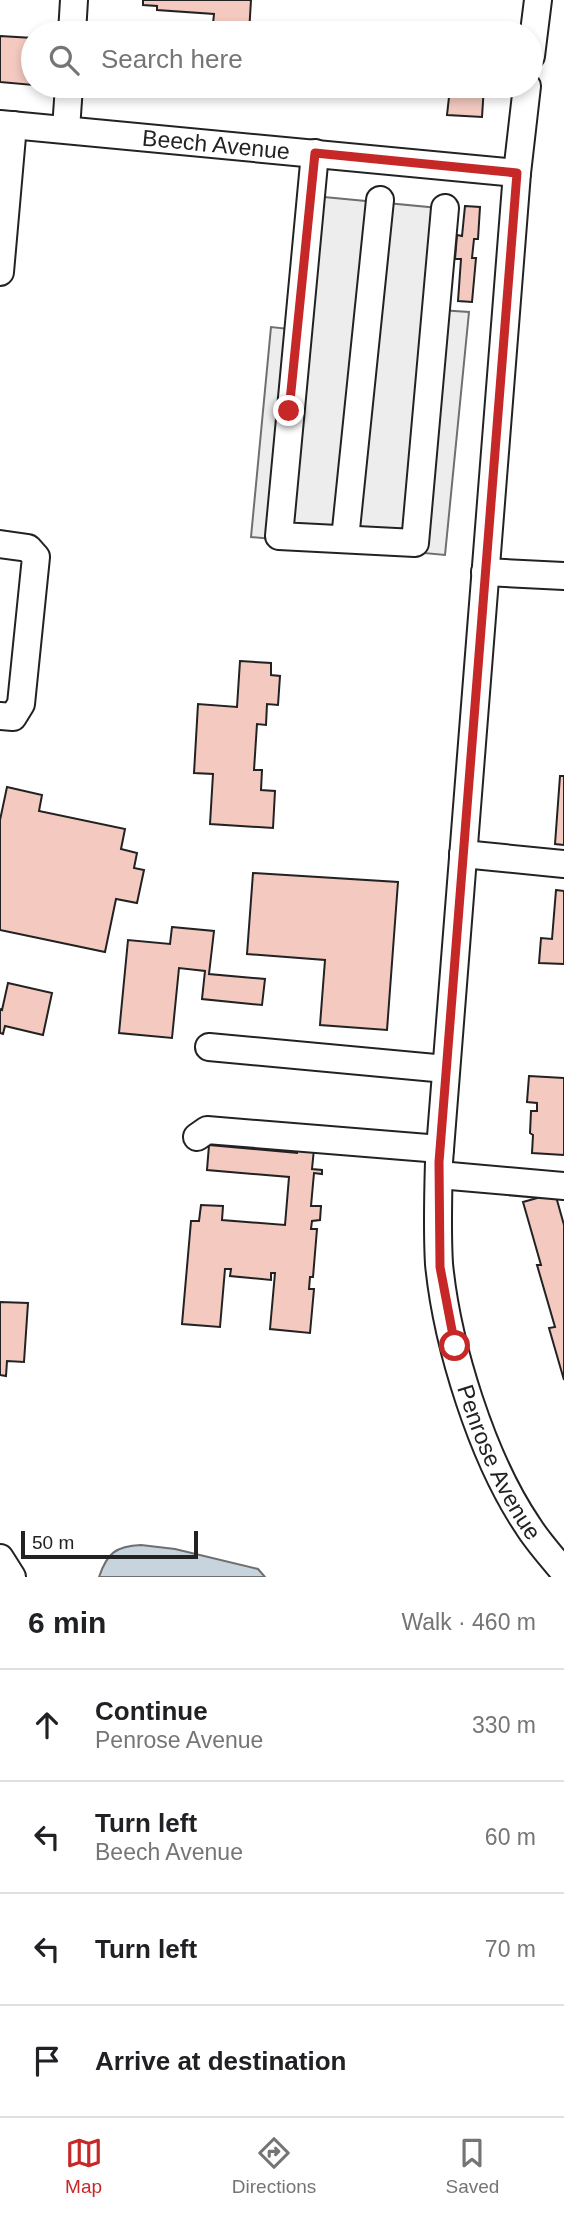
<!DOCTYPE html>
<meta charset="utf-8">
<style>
body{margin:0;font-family:Arial,sans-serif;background:#f6f6f6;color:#202124}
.scale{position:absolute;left:21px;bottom:18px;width:177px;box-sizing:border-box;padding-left:7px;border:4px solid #222;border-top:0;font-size:19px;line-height:24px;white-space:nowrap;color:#222;-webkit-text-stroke:5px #fff;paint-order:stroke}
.stop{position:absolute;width:21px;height:21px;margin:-16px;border:5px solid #c62828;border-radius:50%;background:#fff}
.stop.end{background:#c62828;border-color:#fff;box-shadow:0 2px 7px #0008}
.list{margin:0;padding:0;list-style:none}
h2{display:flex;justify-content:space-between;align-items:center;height:91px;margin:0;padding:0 28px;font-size:30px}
h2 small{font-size:23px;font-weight:400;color:#757577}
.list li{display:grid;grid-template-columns:46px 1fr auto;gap:21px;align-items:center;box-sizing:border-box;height:112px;padding:0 28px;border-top:2px solid #e0e0e0}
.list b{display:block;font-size:26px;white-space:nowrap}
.list p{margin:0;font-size:23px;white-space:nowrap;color:#757577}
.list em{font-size:23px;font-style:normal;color:#757577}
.icon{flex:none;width:38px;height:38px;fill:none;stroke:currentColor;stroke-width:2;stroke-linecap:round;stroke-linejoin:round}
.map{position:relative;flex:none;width:564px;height:1577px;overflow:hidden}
.search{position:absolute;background:#fff;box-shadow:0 4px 10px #0003;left:21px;right:21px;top:21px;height:77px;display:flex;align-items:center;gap:18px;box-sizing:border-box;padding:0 24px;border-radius:38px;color:#757577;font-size:26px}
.sheet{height:539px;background:#fff}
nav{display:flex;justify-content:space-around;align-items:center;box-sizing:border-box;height:98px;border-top:2px solid #e0e0e0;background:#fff;font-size:19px;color:#757577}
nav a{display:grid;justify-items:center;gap:4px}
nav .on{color:#c62828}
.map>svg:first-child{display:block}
</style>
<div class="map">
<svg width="564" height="1577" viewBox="0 0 564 1577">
<rect width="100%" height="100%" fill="#fff"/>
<path fill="#ededed" stroke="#6f6f6f" stroke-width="2" d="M303 195 449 209 440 310 469 312 445 555 251 537 271 327 289 329Z"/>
<path fill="#c7d3dd" stroke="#6f6f6f" stroke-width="2" d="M141 1545 175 1549 258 1569 265 1577H99C107 1553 116 1546 141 1545Z"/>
<path fill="#f3c9c0" stroke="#222" stroke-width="2" d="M143 0H251L249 33H212L214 14 157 10V6L143 5Z
M0 36 33 38V85L0 82Z
M438 86H484L482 117 447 115 449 97 442 96 443 86Z
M465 206 480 207 478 239H474L472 258H476L472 302 458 301 461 259H455L457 235 462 236Z
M240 661 271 663V675L280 676 278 705 267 704 266 725 257 724 254 770H262L261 790 275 791 273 828 210 824 213 774 194 773 198 704 237 707Z
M560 776H564V845L555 844Z
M7 787 42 795 39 811 125 829 121 849 137 853 134 868 144 870 137 903 116 899 105 952 0 930V820Z
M253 873 398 882 387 1030 320 1025 325 960 247 954Z
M556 890 564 891V964L539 963 541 938 552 939Z
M172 927 214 931 209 974 265 979 262 1005 202 999 205 971 179 968 172 1038 119 1033 128 940 170 944Z
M8 983 52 993 43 1035 5 1026 3 1034 0 1033V1009L2 1010Z
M529 1076 564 1078V1155L532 1153 533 1135 530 1133 531 1111H537V1103L527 1102Z
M209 1145 297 1153V1148L314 1149 312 1169 322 1170V1174L314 1173 311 1206H321L320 1220 312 1221 311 1229H317L313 1277H310L309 1289H314L310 1333 270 1329 275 1273H271V1280L230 1276 231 1269H225L220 1327 182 1324 191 1221H199L201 1205 223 1206 222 1220 285 1225 289 1177 207 1170Z
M555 1193 564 1225V1380L549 1328 555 1327 537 1265H541L523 1202Z
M0 1302 28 1303 24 1362 7 1361 6 1376 0 1375Z"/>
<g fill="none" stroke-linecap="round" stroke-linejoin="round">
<defs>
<g id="minor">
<path d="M72 33 74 0"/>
<path d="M531 56 538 0"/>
<path id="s1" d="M527 86 517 173 439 1162C438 1196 437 1230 439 1264 447 1345 482 1458 528 1526 538 1542 552 1557 564 1572"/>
<path id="s2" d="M0 124 517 173"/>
<path d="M66 129 69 86"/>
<path d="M315 153 279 536 415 543 445 208"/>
<path d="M0 272 13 125"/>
<path d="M345 539 380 200"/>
<path d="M0 544 28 548 36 557 21 704 13 717 0 716"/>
<path d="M485 572 564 576"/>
<path d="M463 854 564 864"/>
<path d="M209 1047 446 1069"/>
<path d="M197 1137 207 1130 440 1149"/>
<path d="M439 1175 564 1186"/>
<path d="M0 1558 12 1577"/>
</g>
</defs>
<use href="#minor" stroke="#222" stroke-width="30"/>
<use href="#minor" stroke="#fff" stroke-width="26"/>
</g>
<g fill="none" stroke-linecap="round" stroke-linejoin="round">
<path stroke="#c62828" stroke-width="9" d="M289 411 315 153 517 173 439 1162 440 1267 455 1346"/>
</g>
<g text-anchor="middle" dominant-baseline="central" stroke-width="5" stroke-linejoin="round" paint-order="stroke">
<g font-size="23" fill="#222" stroke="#fff">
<text stroke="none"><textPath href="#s2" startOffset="217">Beech Avenue</textPath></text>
<text stroke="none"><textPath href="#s1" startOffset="1390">Penrose Avenue</textPath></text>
</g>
</g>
</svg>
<div class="scale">50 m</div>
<div class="stop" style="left:455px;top:1346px"></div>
<div class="stop end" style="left:289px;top:411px"></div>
<div class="search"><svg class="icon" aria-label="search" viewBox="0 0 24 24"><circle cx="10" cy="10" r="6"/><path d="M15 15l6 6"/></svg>Search here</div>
</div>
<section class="sheet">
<h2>6 min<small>Walk · 460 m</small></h2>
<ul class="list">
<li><svg class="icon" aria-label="ahead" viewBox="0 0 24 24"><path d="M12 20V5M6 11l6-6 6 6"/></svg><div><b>Continue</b><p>Penrose Avenue</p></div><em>330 m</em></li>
<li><svg class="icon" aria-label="left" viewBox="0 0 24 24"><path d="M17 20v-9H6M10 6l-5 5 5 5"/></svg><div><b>Turn left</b><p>Beech Avenue</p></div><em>60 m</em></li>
<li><svg class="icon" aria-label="left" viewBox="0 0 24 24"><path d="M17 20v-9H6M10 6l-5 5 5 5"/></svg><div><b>Turn left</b></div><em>70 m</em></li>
<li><svg class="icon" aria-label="arrive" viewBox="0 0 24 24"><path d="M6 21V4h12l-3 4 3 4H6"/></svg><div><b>Arrive at destination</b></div></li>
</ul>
</section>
<nav>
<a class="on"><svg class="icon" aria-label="map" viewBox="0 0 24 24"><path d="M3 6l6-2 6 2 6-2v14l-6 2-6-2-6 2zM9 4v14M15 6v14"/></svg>Map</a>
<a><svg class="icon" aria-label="directions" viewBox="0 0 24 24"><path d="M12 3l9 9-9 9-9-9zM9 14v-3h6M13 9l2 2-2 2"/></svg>Directions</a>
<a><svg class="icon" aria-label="saved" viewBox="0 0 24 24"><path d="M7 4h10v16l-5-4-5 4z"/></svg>Saved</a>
</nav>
